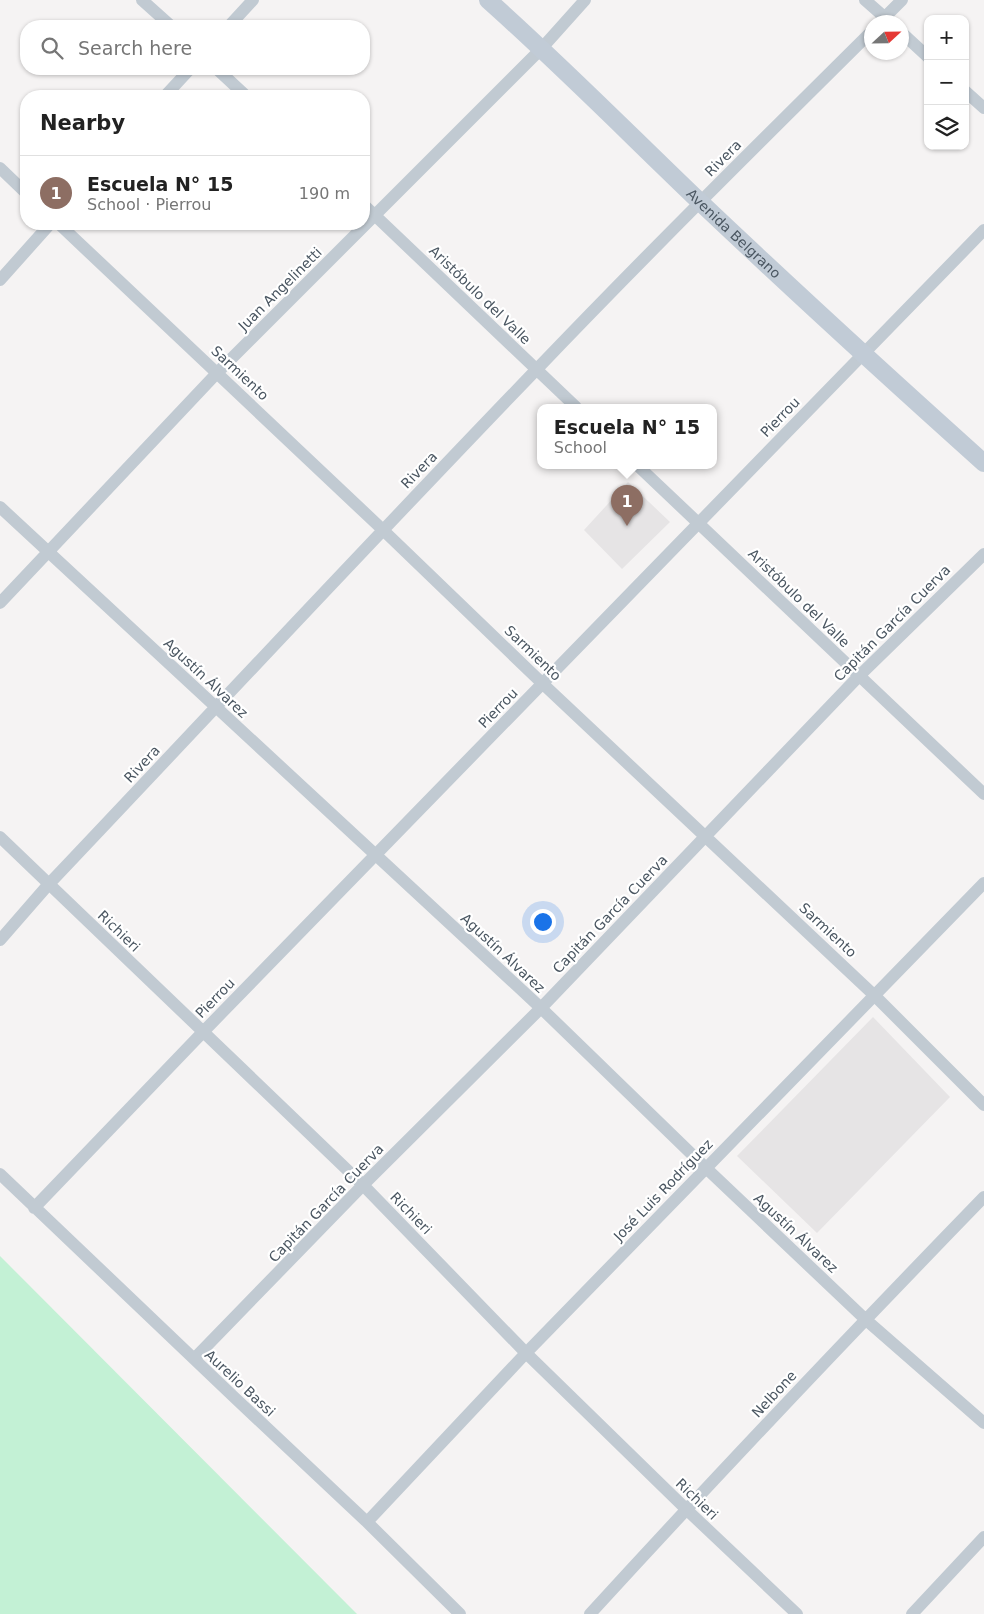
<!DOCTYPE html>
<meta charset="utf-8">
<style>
body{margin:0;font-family:"DejaVu Sans",sans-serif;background:#f6f6f6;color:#222}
.controls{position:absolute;right:15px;top:15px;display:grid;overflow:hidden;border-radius:10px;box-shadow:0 1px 4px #0004}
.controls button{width:45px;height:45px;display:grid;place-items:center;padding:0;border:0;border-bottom:1px solid #e0e0e0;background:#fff;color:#222;font:25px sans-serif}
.compass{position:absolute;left:864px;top:15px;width:45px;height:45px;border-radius:50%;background:#fff;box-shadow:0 1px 4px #0004;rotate:68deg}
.you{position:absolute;left:542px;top:921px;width:18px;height:18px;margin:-12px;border:4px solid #fff;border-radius:50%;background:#1a73e8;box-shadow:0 0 0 8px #1a73e833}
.badge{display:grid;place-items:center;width:32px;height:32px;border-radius:50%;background:#1a73e8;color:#fff;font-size:16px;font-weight:700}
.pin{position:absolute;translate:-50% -41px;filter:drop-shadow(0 1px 2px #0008)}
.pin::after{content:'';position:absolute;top:26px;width:18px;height:15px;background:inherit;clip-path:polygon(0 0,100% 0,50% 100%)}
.popup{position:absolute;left:537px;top:404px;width:180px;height:65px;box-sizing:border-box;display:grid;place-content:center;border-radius:10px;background:#fff;filter:drop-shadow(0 1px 4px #0005);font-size:16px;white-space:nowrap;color:#767676}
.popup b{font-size:19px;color:#222}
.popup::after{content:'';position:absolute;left:50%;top:100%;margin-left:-10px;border:10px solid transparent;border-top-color:#fff}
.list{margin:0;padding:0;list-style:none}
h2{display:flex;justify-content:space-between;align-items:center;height:65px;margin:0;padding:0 20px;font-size:21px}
h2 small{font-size:16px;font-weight:400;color:#767676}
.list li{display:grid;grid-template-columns:32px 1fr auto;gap:15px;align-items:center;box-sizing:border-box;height:75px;padding:0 20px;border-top:1px solid #e0e0e0}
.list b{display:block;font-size:19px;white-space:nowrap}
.list p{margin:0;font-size:16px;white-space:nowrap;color:#767676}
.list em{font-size:16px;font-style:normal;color:#767676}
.icon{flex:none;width:28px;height:28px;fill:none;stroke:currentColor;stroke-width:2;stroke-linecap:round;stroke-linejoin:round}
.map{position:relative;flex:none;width:984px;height:1614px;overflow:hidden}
.search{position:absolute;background:#fff;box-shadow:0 1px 4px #0004;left:20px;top:20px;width:350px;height:55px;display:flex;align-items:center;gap:12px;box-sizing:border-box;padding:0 18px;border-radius:20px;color:#767676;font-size:19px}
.panel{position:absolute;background:#fff;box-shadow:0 1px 4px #0004;left:20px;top:90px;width:350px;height:140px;border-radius:20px}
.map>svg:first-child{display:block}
</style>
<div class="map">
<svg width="984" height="1614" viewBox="0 0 984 1614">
<rect width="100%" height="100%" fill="#f5f3f3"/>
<path fill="#e6e4e5" d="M628 482 670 522 622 569 584 530Z
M873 1017 950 1097 817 1233 737 1156Z"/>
<path fill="#c3f1d5" d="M0 1256 357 1614H0Z"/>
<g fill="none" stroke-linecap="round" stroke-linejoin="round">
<path stroke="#c1cad2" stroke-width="12" d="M142 0 171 26
M865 0 890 22
M880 22 902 0
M229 26 253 0
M902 33 928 57
M217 69 246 96
M965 91 984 108
M165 96 190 69
M0 168 26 193
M364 205 576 407
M59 224 383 530 543 684 875 996 984 1105
M0 280 50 224
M637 465 984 794
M0 507 541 1008 706 1168 865 1319 984 1423
M0 603 217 373 542 48 585 0
M0 837 363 1185 526 1353 686 1509 797 1614
M0 940 48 885C211 713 372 540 536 370 646 255 759 143 872 31
M0 1174 235 1398 367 1522 460 1614
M34 1208 203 1032 984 230
M194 1359 363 1185 541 1008 859 676 984 554
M367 1522 526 1353 984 883
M590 1614C719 1473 851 1334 984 1197
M912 1614 984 1537"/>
<path stroke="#c1cbd6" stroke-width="18" id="s1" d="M488 0C561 65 629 134 699 201 793 290 888 377 984 463"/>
</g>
<g text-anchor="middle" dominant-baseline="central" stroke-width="4.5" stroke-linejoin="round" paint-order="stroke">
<g font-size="14" fill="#4a5661" stroke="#fff">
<text transform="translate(723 158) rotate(-45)">Rivera</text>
<text stroke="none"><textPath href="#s1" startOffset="339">Avenida Belgrano</textPath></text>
<text transform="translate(280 289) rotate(-45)">Juan Angelinetti</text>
<text transform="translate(480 295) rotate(44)">Aristóbulo del Valle</text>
<text transform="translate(240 373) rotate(43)">Sarmiento</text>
<text transform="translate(780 417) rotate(-46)">Pierrou</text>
<text transform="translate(419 470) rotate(-46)">Rivera</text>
<text transform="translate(799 598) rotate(44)">Aristóbulo del Valle</text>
<text transform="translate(892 623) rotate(-45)">Capitán García Cuerva</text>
<text transform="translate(533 653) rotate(44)">Sarmiento</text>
<text transform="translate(206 678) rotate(43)">Agustín Álvarez</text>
<text transform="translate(498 708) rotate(-46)">Pierrou</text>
<text transform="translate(142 764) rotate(-47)">Rivera</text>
<text transform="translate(610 914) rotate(-46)">Capitán García Cuerva</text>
<text transform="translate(828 930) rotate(43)">Sarmiento</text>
<text transform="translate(119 931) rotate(44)">Richieri</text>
<text transform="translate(503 953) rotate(43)">Agustín Álvarez</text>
<text transform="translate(215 998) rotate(-46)">Pierrou</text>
<text transform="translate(663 1190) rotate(-46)">José Luis Rodríguez</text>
<text transform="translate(326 1203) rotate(-46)">Capitán García Cuerva</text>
<text transform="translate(411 1213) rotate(46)">Richieri</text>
<text transform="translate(796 1233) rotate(43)">Agustín Álvarez</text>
<text transform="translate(240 1383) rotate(43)">Aurelio Bassi</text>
<text transform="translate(774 1394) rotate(-47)">Nelbone</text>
<text transform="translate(697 1499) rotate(44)">Richieri</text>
</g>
</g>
</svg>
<div class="controls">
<button>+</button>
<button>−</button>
<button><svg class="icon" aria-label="layers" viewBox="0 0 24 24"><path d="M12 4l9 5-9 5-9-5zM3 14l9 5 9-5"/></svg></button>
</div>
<svg class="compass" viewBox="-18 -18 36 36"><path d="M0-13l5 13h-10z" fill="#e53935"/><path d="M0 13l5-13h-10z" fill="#767676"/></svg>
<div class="you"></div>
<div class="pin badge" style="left:627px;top:526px;background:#8d6e63">1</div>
<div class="popup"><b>Escuela N° 15</b>School</div>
<div class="search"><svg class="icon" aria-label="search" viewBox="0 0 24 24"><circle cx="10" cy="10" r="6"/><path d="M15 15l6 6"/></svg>Search here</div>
<section class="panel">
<h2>Nearby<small></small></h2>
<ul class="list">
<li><span class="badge" style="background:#8d6e63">1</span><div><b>Escuela N° 15</b><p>School · Pierrou</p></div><em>190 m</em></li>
</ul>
</section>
</div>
